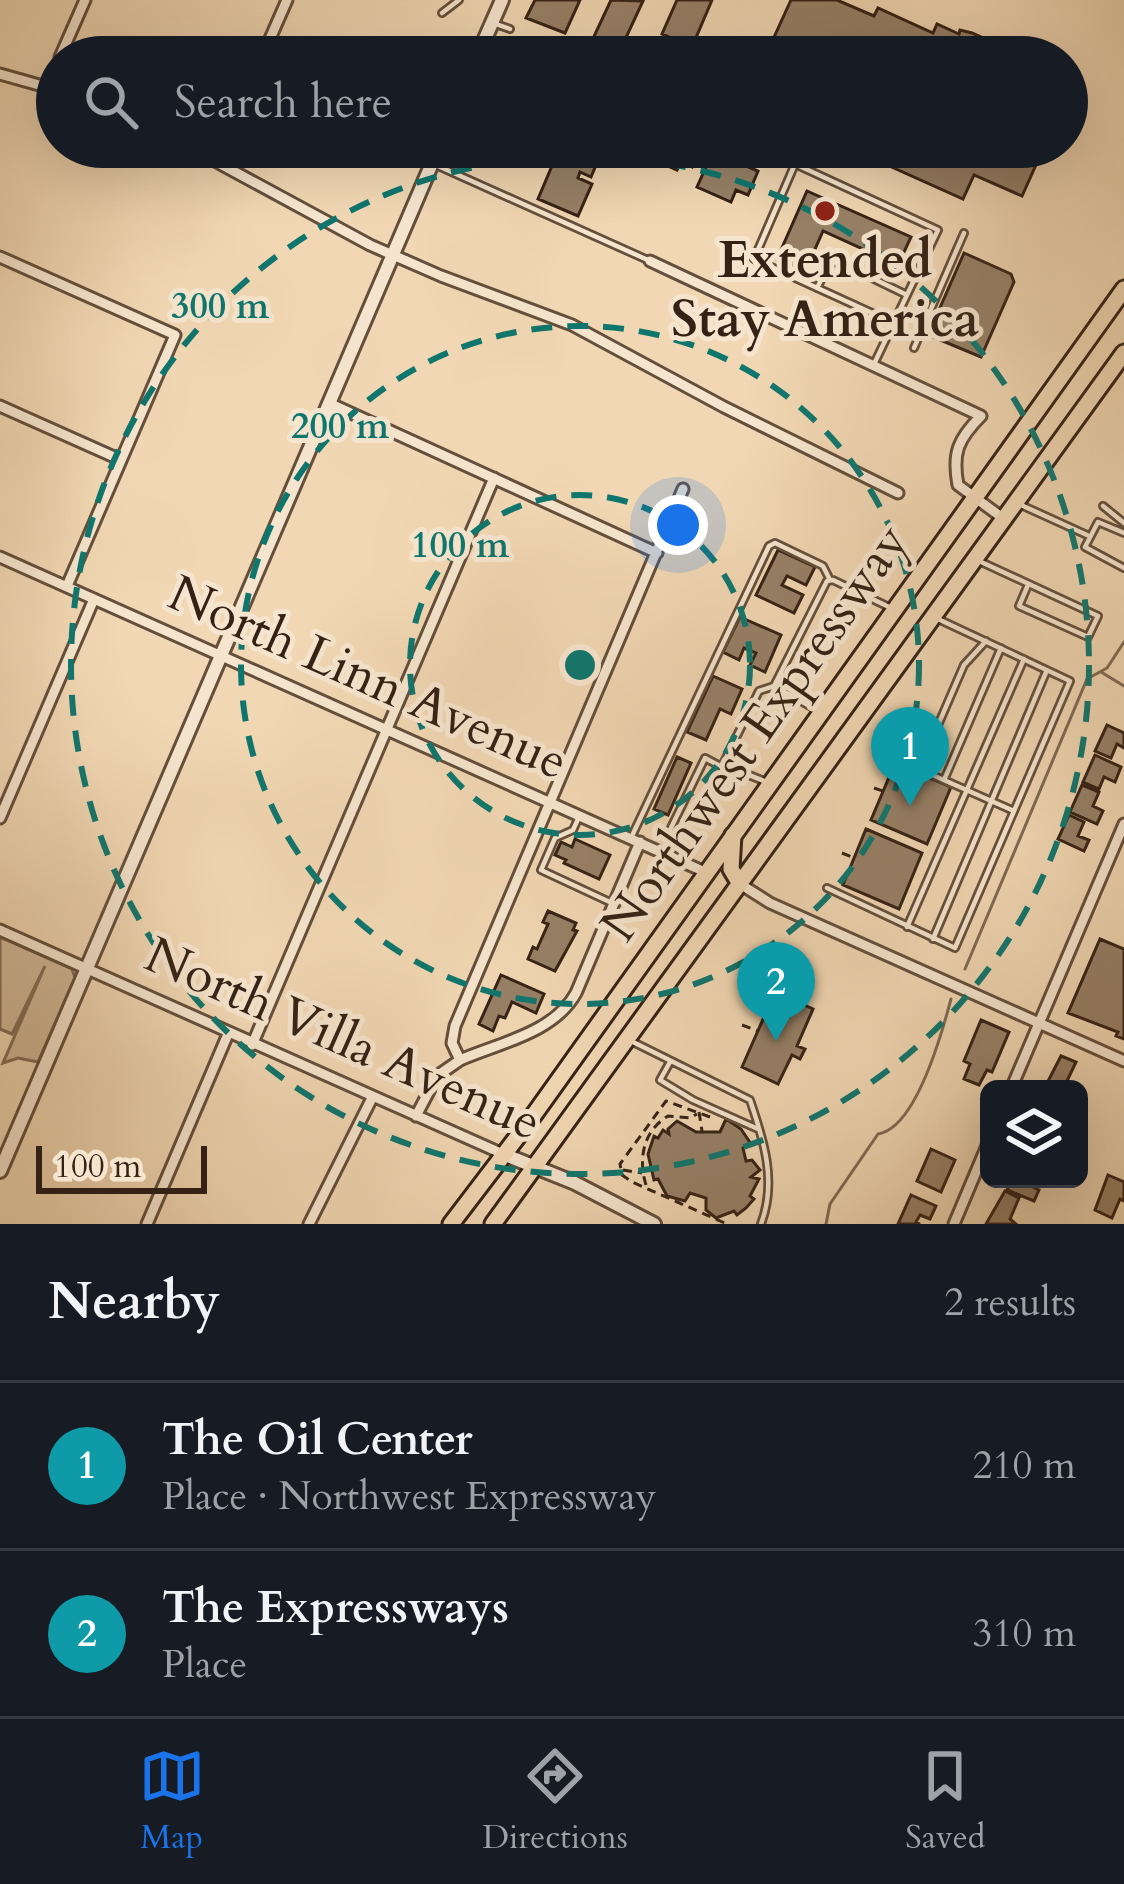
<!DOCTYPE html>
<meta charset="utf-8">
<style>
body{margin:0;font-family:Cardo,serif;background:#20242c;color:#f1f3f6}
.controls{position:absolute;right:36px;bottom:36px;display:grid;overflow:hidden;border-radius:18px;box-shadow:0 12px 48px #0002}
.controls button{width:108px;height:108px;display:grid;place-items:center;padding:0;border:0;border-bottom:3px solid #363941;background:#171b24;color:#f1f3f6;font:60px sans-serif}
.scale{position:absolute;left:36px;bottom:30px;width:171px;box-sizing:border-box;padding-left:12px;border:6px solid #352215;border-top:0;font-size:33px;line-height:42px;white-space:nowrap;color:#352215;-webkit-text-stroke:9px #f6e5ce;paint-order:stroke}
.you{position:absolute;left:678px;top:525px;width:42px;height:42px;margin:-30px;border:9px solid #fff;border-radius:50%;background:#1a73e8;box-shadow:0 0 0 18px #1a73e833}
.badge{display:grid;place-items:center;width:78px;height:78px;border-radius:50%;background:#1a73e8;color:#fff;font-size:39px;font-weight:700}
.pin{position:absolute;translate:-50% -99px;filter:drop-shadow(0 3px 6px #0008)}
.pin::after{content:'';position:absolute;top:63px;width:42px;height:36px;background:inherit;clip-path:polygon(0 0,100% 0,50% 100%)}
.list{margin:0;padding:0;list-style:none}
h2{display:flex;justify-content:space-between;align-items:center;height:156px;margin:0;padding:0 48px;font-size:51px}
h2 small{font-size:39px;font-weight:400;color:#9ea1a6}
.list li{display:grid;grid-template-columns:78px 1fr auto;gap:36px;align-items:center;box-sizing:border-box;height:168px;padding:0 48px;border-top:3px solid #363941}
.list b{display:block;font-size:45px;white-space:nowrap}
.list p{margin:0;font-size:39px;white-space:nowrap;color:#9ea1a6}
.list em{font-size:39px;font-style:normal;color:#9ea1a6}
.icon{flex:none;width:66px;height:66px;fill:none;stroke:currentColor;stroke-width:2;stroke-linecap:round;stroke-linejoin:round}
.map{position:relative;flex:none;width:1124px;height:1224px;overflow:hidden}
.search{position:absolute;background:#171b24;box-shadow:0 12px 48px #0002;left:36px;right:36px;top:36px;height:132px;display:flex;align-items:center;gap:30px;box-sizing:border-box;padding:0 42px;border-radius:66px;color:#9ea1a6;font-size:45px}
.sheet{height:492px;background:#171b24}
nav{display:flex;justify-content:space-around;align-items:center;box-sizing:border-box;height:168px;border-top:3px solid #363941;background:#171b24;font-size:33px;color:#9ea1a6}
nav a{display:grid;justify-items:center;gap:6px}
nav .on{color:#1a73e8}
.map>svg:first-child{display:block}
</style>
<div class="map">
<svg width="1124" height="1224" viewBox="0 0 1124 1224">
<rect width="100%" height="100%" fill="#f1d7b3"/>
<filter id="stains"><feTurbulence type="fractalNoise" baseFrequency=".00167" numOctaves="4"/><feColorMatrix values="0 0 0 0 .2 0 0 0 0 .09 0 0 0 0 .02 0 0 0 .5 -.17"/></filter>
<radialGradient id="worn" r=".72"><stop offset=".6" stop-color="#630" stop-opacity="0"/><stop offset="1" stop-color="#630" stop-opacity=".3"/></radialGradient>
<path fill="#d1b898" stroke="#836d56" stroke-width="3" d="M0 937 72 969 75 978 38 1062 18 1058 3 1063 45 966 12 1034 0 1029Z"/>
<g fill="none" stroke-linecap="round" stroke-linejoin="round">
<path stroke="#7f6953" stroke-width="3" d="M1101 672 1124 686
M965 969 1087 679 1107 668 1124 642
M826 1224 830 1204 878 1134C916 1128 942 1033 951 999"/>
</g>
<path fill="#978067" stroke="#352215" stroke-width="3" d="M535 0H580L565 33 526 18Z
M611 0 643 1 617 57 590 45Z
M677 0H712L692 47 662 34Z
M791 0H837L874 16 878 8 933 33 937 24 959 34 960 30 972 33 990 41 987 47 996 54 994 57H765Z
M547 147H592L602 151 591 177 580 172 578 178 592 184 578 216 538 199 554 161 543 156Z
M636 147H700L692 167 681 162 677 170 634 151Z
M715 147H736L752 154 746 166 758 171 748 195 736 190 731 202 697 187Z
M847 147H1044L1022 196 974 175 963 199Z
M807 191 911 237 898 265 823 231 805 272 777 259Z
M964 253 1011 274 1014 282 981 357 928 335Z
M778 550 815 567 806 585 787 576 782 585 803 595 794 613 756 595Z
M740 617 781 635 765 672 750 665 756 653 744 648 739 660 723 652Z
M713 676 742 689 731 714 720 709 706 740 687 732Z
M1107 725 1124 733V748L1117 744 1111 758 1095 751Z
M1095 755 1121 767 1115 782 1104 777 1099 789 1083 782Z
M677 757 691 763 668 815 654 809Z
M895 763 951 787 927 844 871 820Z
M1082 785 1099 792 1093 806 1103 811 1097 824 1070 812Z
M1069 815 1084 822 1078 836 1089 840 1084 851 1058 839Z
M866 829 922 853 899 909 843 885Z
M575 839 610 855 599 879 564 863 566 860 555 855 561 842 572 847Z
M548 911 576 923 573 930 577 931 555 971 528 959 533 947 537 949 548 924 543 922Z
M1100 939 1124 949V1039L1116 1036 1118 1032 1068 1013Z
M501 975 544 994 536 1013 512 1002 505 1018 499 1016 493 1031 479 1024Z
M775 992 813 1009 797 1046 805 1049 800 1059 792 1055 778 1084 742 1067Z
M981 1020 1009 1032 992 1072 987 1070 979 1085 964 1079 970 1064 964 1061Z
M1061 1056 1076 1062 1066 1083 1072 1086 1071 1089H1044Z
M726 1119 741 1129 751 1144 743 1148 746 1161 752 1160 760 1170 751 1177 759 1179 750 1196 754 1199 746 1208 737 1215 734 1211 716 1218 706 1210V1198L690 1193 685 1201 667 1196 658 1179 654 1180 648 1154 654 1136 658 1138 663 1130 669 1134 668 1129 677 1121 696 1132H720Z
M931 1149 955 1160 941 1192 917 1181Z
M1108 1175 1124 1182V1201L1120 1199 1112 1218 1095 1210Z
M1012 1179H1037L1033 1187 1039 1190 1034 1201 1007 1190Z
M1005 1191 1019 1198 1010 1219 1016 1224H986Z
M911 1195 936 1206 930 1219 920 1215 916 1222 920 1224H898Z"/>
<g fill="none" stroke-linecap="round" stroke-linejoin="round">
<defs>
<path id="service" d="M442 13 459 0
M493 23 510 29
M436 165 650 261
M817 288 830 263 839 262 907 295
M914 348 964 233
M875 362 938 230 795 164 754 259 894 323
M1021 505 1087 535
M1103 506 1124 523
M1124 533 1098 522 1085 547 1124 568
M979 561 1098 616 1088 637 1019 606 1028 585
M986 641 964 665 919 769 1014 811
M774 686 815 709
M724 765 769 783
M944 780 1001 648
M579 817 573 830 555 838 541 870 614 904
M631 838 769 546 775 543 823 566 829 578
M668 856 673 842 669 832 705 758 720 766 723 764 759 691 774 686 827 581 833 580 891 608
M827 888 955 948 1070 681 938 619
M907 927 1024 659
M933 939 1047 670
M629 1040 750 1100C764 1141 777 1182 761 1224
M670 1062 660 1080 693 1100 758 1129"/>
<path id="minor" d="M60 57 85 0
M262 57 287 0
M0 74 57 90
M49 87 57 66
M189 147 370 245 441 276 572 325 724 407 898 493
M0 257 175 335 67 586
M650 261 981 416C958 439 952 453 958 485L1004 519
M329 403 657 553
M0 406 121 460
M0 557 705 872
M0 818 94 599
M740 884 770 903 1124 1061
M0 930 503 1154
M252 1045 494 478
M460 1060C499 1043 554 1033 576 993L640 842
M1011 1089 1124 824
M416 1116 437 1076 460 1060 452 1043 455 1026 683 489
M147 1224 228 1034
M309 1224 372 1098
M954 1224 989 1141"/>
<path id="tertiary" d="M477 57 502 0
M503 1154 575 1183 654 1224
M0 1171 439 147"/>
<path id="trunk" d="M733 835 731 869 740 884
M451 1224 528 1123 1124 289
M493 1224 1124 353"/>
</defs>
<use href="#service" stroke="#644f3c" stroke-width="10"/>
<use href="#minor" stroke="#644f3c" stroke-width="15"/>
<use href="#tertiary" stroke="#644f3c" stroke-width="18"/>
<use href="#trunk" stroke="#352215" stroke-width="21"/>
<path stroke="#352215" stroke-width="3" stroke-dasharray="9 6" stroke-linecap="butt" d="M874 788 883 791
M842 853 854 858
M742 1025 758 1031
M699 1112 702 1131
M710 1117 666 1101 620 1164 622 1175 632 1182 727 1224
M623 1170 642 1173
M646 1185C638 1159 643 1131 668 1116L690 1118 697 1114"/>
<use href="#service" stroke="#f6e5ce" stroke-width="4.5"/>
<use href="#minor" stroke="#f6e5ce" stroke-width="9"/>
<use href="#tertiary" stroke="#f6e5ce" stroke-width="12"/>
<use href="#trunk" stroke="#f1d7b3" stroke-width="15"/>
</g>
<g fill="none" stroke="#0f766e" stroke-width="6" stroke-dasharray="21 15">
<circle cx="580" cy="665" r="170"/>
<circle cx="580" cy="665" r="339"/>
<circle cx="580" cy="665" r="509"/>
</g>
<circle fill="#8f2418" stroke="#f6e5ce" stroke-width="4.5" cx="825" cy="211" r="12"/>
<g text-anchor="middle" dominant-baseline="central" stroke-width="10" stroke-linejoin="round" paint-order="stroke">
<g font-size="51" font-weight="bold" fill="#352215" stroke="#f6e5ce">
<text x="825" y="261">Extended<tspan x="825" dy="59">Stay America</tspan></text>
</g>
<g font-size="51" fill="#352215" stroke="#f6e5ce">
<text transform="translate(368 678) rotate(24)">North Linn Avenue</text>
<text transform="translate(755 733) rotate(-55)">Northwest Expressway</text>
<text transform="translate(343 1039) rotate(24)">North Villa Avenue</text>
</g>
</g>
<circle cx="580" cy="665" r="18" fill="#0f766e" stroke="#f6e5ce" stroke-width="6"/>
<g font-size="36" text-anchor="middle" font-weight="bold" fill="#0f766e" stroke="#f6e5ce" stroke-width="10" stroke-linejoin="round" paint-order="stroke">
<text x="220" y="318">300 m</text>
<text x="340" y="438">200 m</text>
<text x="460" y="557">100 m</text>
</g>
<rect width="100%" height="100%" filter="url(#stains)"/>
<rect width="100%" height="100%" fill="url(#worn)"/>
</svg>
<div class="controls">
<button><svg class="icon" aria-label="layers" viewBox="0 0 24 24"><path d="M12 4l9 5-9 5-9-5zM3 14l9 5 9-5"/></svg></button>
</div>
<div class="scale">100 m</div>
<div class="you"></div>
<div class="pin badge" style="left:910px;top:806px;background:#0f9aa8">1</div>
<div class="pin badge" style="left:776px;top:1041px;background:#0f9aa8">2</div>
<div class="search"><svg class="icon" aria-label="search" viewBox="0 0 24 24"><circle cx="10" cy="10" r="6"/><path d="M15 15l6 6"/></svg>Search here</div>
</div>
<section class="sheet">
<h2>Nearby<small>2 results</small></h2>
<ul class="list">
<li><span class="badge" style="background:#0f9aa8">1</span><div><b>The Oil Center</b><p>Place · Northwest Expressway</p></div><em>210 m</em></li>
<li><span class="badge" style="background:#0f9aa8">2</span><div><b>The Expressways</b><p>Place</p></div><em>310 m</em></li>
</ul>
</section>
<nav>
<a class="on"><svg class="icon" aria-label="map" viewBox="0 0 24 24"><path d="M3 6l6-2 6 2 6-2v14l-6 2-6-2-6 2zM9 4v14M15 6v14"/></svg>Map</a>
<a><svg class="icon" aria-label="directions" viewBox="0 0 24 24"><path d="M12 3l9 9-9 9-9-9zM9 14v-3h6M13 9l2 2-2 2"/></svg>Directions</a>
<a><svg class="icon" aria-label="saved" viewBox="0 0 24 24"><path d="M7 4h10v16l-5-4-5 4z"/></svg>Saved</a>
</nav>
